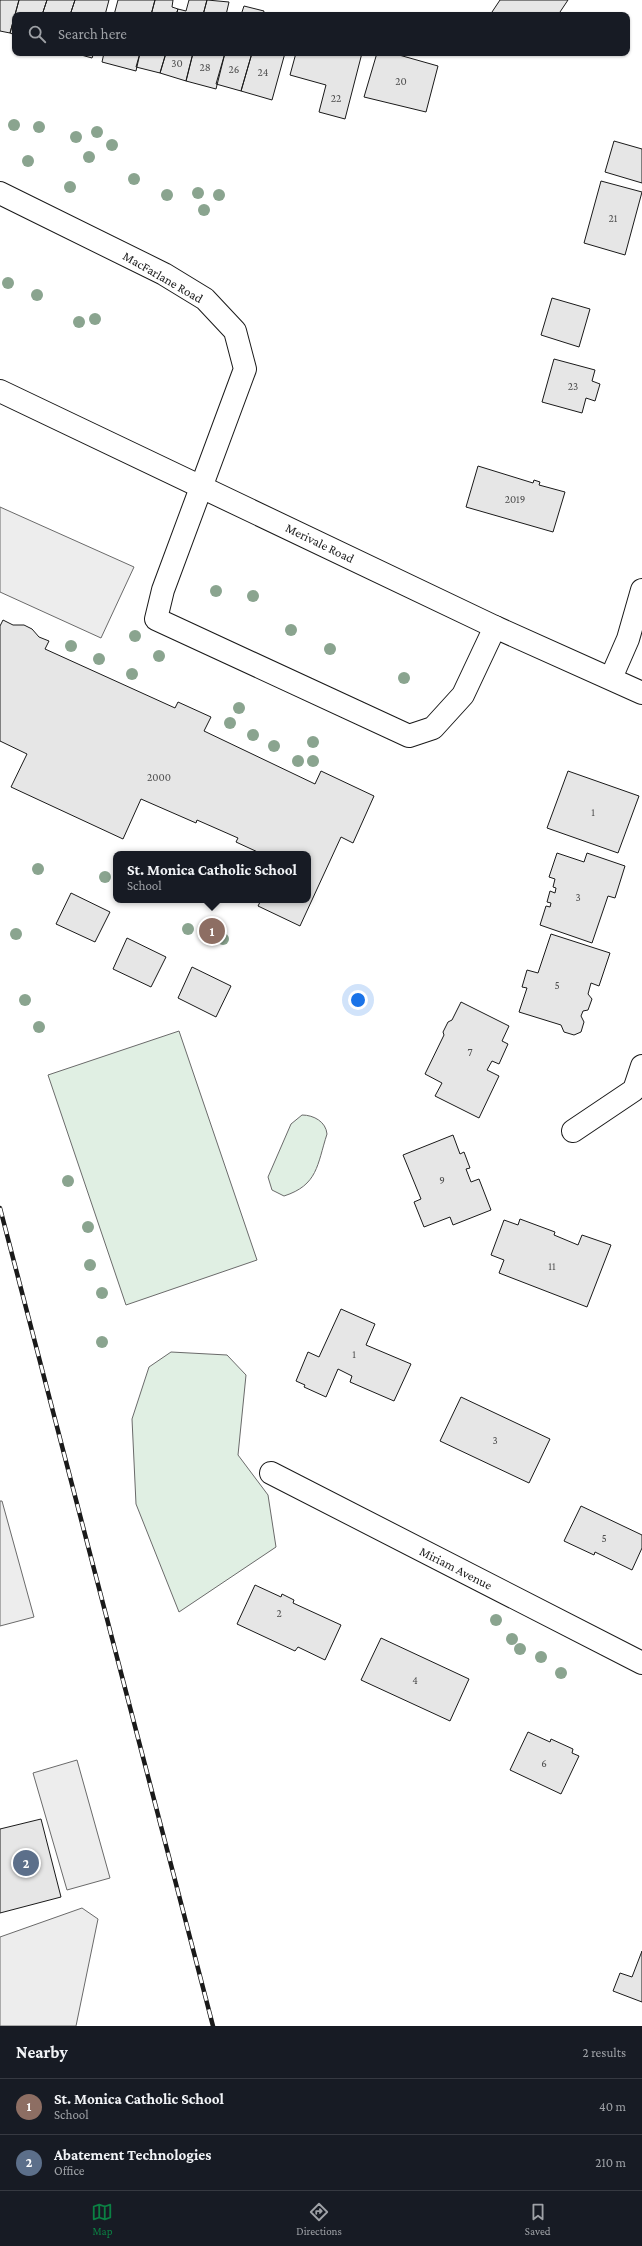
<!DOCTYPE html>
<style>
body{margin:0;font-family:"Crimson Pro",serif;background:#20242c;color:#f1f3f6}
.you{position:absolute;left:358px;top:1000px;width:14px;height:14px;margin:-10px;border:3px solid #fff;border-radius:50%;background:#1a73e8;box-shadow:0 0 0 6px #1a73e833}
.badge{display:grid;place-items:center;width:26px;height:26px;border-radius:50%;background:#0b8043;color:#fff;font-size:13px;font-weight:700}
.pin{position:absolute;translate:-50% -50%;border:2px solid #fff;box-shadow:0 1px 4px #0006}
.popup{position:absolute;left:113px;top:851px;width:198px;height:52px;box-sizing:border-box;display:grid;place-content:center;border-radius:8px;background:#171b24;filter:drop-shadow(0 1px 3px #0005);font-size:13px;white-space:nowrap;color:#9ea1a6}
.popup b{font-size:15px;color:#f1f3f6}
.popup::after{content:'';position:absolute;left:50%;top:100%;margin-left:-8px;border:8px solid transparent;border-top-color:#171b24}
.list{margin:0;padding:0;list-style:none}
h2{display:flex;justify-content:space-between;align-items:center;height:52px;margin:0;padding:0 16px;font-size:17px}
h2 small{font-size:13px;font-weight:400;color:#9ea1a6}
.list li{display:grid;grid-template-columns:26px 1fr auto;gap:12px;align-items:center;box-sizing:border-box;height:56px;padding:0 16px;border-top:1px solid #363941}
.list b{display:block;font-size:15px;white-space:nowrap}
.list p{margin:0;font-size:13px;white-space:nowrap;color:#9ea1a6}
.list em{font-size:13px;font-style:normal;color:#9ea1a6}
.icon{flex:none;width:22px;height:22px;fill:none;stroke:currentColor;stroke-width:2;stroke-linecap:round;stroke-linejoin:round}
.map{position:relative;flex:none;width:642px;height:2026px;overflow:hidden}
.search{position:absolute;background:#171b24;box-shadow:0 1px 3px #0004;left:12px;right:12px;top:12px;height:44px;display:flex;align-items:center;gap:10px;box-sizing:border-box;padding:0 14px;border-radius:8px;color:#9ea1a6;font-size:15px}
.sheet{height:164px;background:#171b24}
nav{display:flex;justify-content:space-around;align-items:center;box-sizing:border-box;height:56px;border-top:1px solid #363941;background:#171b24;font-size:11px;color:#9ea1a6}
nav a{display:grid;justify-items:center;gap:2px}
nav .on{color:#0b8043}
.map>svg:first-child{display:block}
</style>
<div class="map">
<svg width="642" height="2026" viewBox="0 0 642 2026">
<rect width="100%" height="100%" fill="#fff"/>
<path fill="#e0efe3" stroke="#6a6a6a" d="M179 1031 257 1260 126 1305 48 1075Z
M302 1115C314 1115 326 1122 327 1134 317 1165 318 1185 284 1196L272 1190 268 1177 291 1124Z
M171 1352 227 1355 246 1375 238 1455 268 1495 276 1547 179 1612 136 1504 132 1419 149 1367Z"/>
<path fill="#ededed" stroke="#6a6a6a" d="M0 507 134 567 101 638 0 592Z
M0 1501H2L34 1617 0 1626Z
M77 1760 110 1878 67 1890 33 1773Z
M82 1908 98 1919 76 2026H0V1937Z"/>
<path fill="#e6e6e6" stroke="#1a1a1a" d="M0 0H19L10 33 0 31Z
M19 0H47L42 15H15V35L10 33Z
M47 0H75L70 15H42Z
M75 0H109L105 15H70Z
M118 0H155L151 15H114Z
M155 0H173L172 7 178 9 176 15H151Z
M189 0H207L203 15H176L178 9 186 11Z
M207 0 229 2 226 15H203Z
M500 0H568L558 15H490Z
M244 6 264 11 263 15H241Z
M74 53H94L92 58Z
M104 53H140L136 71 102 62Z
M140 53H166L160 73 136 67Z
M166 53H193L186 81 160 73Z
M193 53H225L216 89 186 81Z
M225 53H252L241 91 216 84Z
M252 53H285L272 100 241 91Z
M296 53H362L345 119 319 112 326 85 290 75Z
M377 53H392L438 66 426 112 364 97Z
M614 141 642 149V183L605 172Z
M601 181 642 192 625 255 584 243Z
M552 298 590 309 579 347 541 335Z
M554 359 595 370 592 381 600 384 595 401 586 398 582 413 542 402Z
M478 466 533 483 534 480 540 482 539 485 565 492 553 532 466 507Z
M3 620 13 625H24L32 629 39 637 49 641 45 649 175 708 178 702 211 717 204 731 315 784 321 771 374 796 353 843 341 837 300 926 258 906 261 900H308V854H262L236 842 238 838 197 820 196 823 141 799 123 839 11 787 27 754 0 741V626Z
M568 771 639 796 618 853 547 828Z
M557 853 584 862 587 853 625 866 615 898 608 896 592 943 540 925 546 906 550 907 551 903 547 902 550 891 555 893 556 888 553 887 555 879 549 877Z
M71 893 110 912 95 942 56 924Z
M551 934 610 953 599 986 591 983 588 994 592 999 588 1010 583 1011 581 1016 584 1022 581 1032 574 1035 564 1032 561 1025 519 1012 527 988 522 987 527 970 538 973Z
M127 938 166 957 151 987 113 969Z
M192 967 231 986 216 1017 178 998Z
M461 1002 509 1026 502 1041 508 1044 499 1064 492 1061 487 1070 499 1076 479 1118 435 1096 442 1083 425 1074 444 1035 443 1032 448 1022 452 1020Z
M453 1135 460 1154 464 1152 470 1168 466 1169 471 1182 479 1179 491 1210 453 1225 450 1217 424 1227 414 1202 421 1199 403 1155Z
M520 1219 555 1232 554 1235 578 1245 582 1235 611 1245 587 1307 499 1273 504 1260 491 1255 504 1220 518 1225Z
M341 1309 375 1324 366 1345 411 1364 394 1401 350 1382 352 1376 338 1369 326 1397 304 1387 305 1385 296 1381 308 1352 319 1357Z
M461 1397 550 1439 529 1483 440 1441Z
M581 1506 642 1535V1548L632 1570 595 1552 594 1555 564 1541Z
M255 1585 281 1597 282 1594 294 1600 293 1603 341 1625 325 1660 298 1647 295 1651 237 1624Z
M381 1638 469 1679 450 1721 361 1680Z
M528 1732 550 1742 551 1739 573 1749 572 1753 579 1756 561 1794 510 1770Z
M41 1819 61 1897 0 1913V1829Z
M642 1951V2002L613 1991 620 1973 632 1977Z"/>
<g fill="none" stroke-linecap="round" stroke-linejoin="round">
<defs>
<path id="minor" d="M0 193 164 274 205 299 235 331 245 369 163 590 156 619 409 736 433 728 463 695 495 627
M611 678 628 639 642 590
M573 1131 634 1090 642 1066
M271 1473 642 1663"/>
<path id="major" d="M0 391 495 627 642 693"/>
</defs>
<use href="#minor" stroke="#1a1a1a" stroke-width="24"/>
<use href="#major" stroke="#1a1a1a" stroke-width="24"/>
<use href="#minor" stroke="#fff" stroke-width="22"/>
<use href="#major" stroke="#fff" stroke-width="22"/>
<defs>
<path id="rail" d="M0 1208 213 2026"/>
</defs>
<use href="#rail" stroke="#1a1a1a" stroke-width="4.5"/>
<use href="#rail" stroke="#fff" stroke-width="3" stroke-dasharray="9" stroke-linecap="butt"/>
</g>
<g fill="#8aa48f">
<circle cx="14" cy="125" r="6"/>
<circle cx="39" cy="127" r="6"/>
<circle cx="97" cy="132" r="6"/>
<circle cx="76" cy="137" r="6"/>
<circle cx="112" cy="145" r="6"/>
<circle cx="89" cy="157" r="6"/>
<circle cx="28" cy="161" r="6"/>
<circle cx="134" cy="179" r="6"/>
<circle cx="70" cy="187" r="6"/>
<circle cx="198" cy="193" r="6"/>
<circle cx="167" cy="195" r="6"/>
<circle cx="219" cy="195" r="6"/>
<circle cx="204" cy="210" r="6"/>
<circle cx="8" cy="283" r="6"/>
<circle cx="37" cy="295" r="6"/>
<circle cx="95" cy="319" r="6"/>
<circle cx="79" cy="322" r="6"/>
<circle cx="216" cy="591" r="6"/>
<circle cx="253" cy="596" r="6"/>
<circle cx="291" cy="630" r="6"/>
<circle cx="135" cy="636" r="6"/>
<circle cx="71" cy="646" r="6"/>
<circle cx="330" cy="649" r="6"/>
<circle cx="159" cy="656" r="6"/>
<circle cx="99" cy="659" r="6"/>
<circle cx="132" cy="674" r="6"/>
<circle cx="404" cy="678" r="6"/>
<circle cx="239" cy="708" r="6"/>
<circle cx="230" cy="723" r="6"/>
<circle cx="253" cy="735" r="6"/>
<circle cx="313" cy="742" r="6"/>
<circle cx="274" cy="746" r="6"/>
<circle cx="298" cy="761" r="6"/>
<circle cx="313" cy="761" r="6"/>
<circle cx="38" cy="869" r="6"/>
<circle cx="105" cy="877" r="6"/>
<circle cx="188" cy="929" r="6"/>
<circle cx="16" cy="934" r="6"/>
<circle cx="223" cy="939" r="6"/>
<circle cx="25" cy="1000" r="6"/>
<circle cx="39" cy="1027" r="6"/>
<circle cx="68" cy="1181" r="6"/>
<circle cx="88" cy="1227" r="6"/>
<circle cx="90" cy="1265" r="6"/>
<circle cx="102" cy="1293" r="6"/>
<circle cx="102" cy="1342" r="6"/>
<circle cx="496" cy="1620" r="6"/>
<circle cx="512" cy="1639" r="6"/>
<circle cx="520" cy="1649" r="6"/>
<circle cx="541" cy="1657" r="6"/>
<circle cx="561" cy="1673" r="6"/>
</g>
<g text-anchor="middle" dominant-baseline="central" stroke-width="3" stroke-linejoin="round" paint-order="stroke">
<g font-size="11" fill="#4d4d4d">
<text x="177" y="63">30</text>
<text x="205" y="67">28</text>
<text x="234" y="69">26</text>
<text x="263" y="72">24</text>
<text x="401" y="81">20</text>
<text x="336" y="98">22</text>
<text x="613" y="218">21</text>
<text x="573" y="386">23</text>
<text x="515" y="499">2019</text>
<text x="159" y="777">2000</text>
<text x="593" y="812">1</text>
<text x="578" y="897">3</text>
<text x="557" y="985">5</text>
<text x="470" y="1052">7</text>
<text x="442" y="1180">9</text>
<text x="552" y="1266">11</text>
<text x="354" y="1354">1</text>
<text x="495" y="1440">3</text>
<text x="604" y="1538">5</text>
<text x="279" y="1613">2</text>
<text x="415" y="1680">4</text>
<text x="544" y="1763">6</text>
</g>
<g font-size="13" fill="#1a1a1a" stroke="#fff">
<text transform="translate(163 277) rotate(30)">MacFarlane Road</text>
<text transform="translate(320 543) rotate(26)">Merivale Road</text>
<text transform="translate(456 1568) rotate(27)">Miriam Avenue</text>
</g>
</g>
</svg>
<div class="you"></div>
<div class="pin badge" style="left:212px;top:931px;background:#8d6e63">1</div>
<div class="popup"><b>St. Monica Catholic School</b>School</div>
<div class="pin badge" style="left:26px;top:1863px;background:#5c6f8a">2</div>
<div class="search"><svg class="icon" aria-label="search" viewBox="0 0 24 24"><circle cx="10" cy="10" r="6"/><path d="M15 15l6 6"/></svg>Search here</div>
</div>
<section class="sheet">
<h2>Nearby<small>2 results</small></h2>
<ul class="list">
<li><span class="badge" style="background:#8d6e63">1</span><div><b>St. Monica Catholic School</b><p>School</p></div><em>40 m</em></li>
<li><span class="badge" style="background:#5c6f8a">2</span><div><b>Abatement Technologies</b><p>Office</p></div><em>210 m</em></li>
</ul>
</section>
<nav>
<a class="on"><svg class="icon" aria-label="map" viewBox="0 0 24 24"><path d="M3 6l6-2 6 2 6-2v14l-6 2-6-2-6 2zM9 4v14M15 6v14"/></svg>Map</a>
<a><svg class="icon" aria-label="directions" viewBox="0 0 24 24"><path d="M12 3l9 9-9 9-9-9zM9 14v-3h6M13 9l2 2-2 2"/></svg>Directions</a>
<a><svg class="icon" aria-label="saved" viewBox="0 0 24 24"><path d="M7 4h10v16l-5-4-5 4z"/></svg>Saved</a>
</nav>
